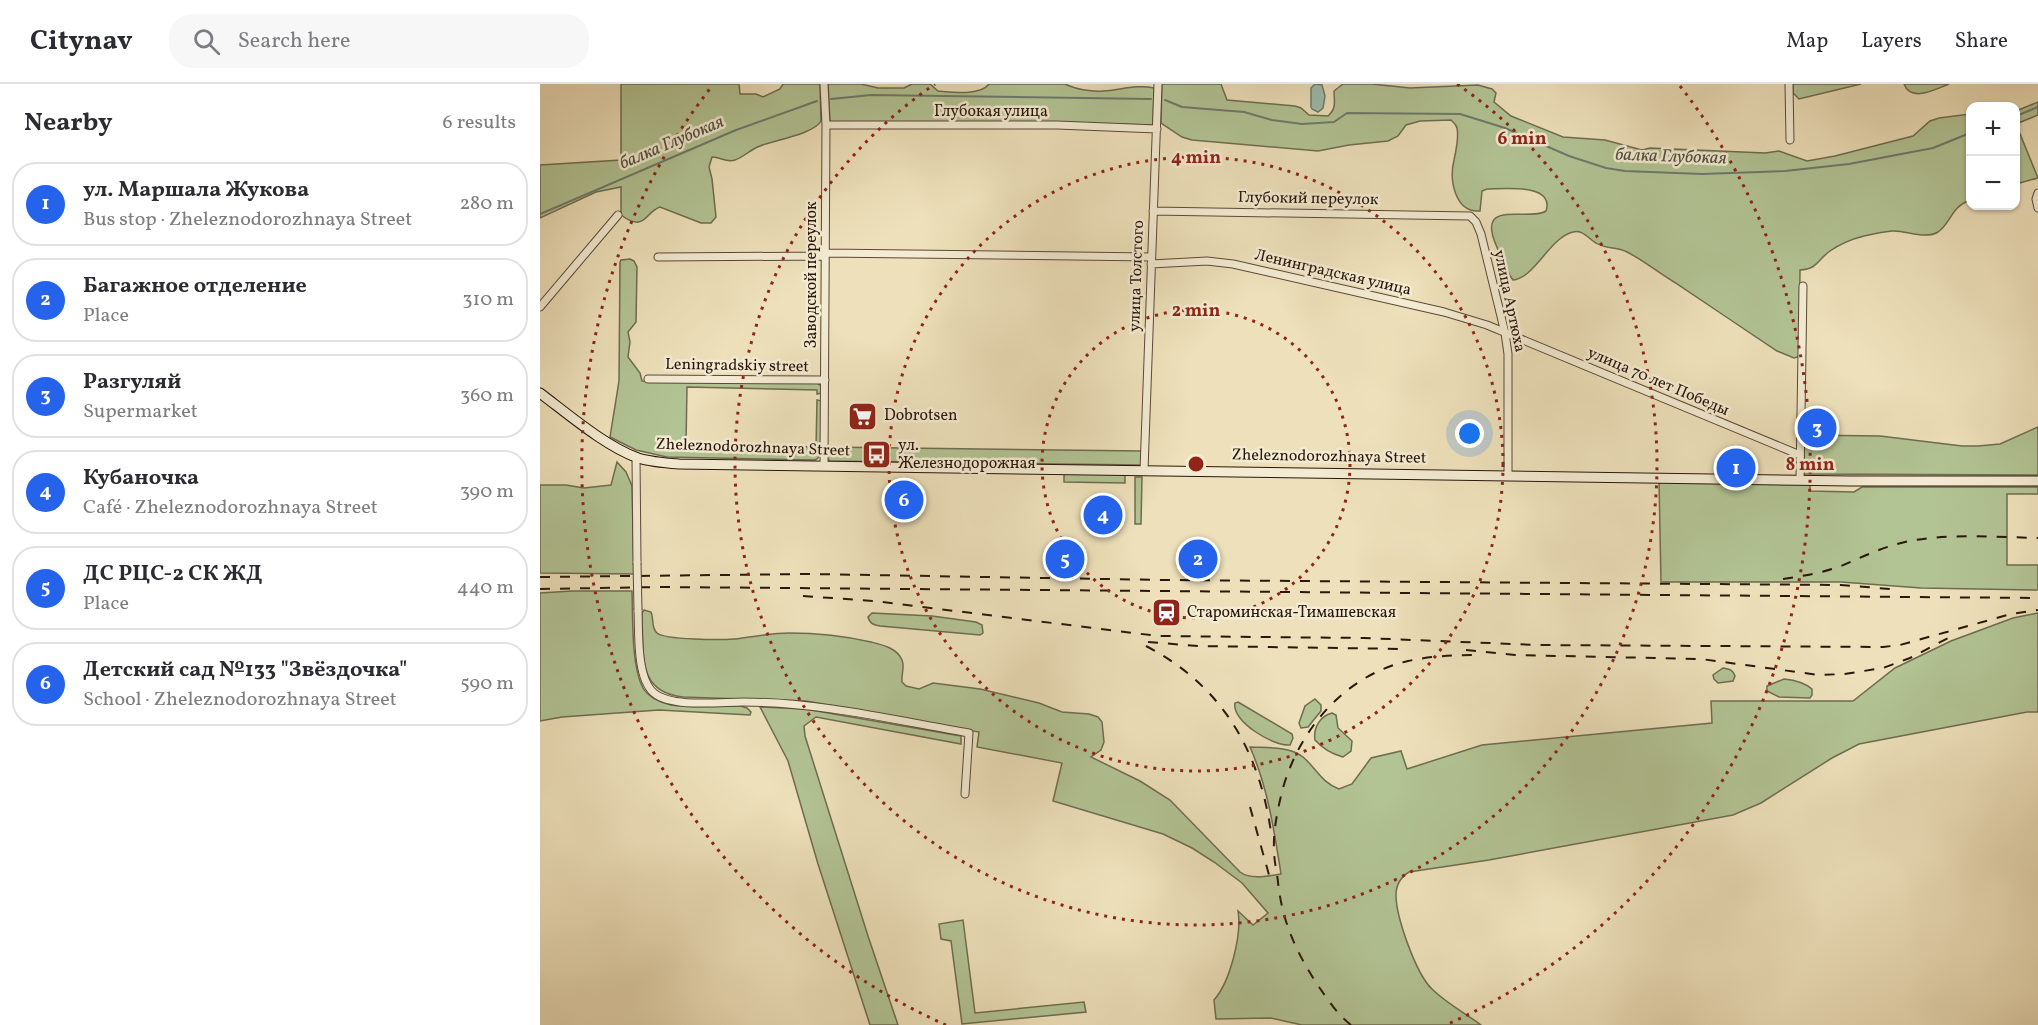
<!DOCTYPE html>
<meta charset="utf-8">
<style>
body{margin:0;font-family:Vollkorn,serif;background:#f7f7f7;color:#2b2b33}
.controls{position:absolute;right:18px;top:18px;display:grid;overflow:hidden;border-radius:12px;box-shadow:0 2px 4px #0004}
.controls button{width:54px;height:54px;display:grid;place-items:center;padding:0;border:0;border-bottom:2px solid #e1e1e2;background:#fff;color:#2b2b33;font:30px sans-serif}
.you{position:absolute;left:930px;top:350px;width:21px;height:21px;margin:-15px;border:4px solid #fff;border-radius:50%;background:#1a73e8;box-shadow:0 0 0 9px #1a73e833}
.badge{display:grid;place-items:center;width:39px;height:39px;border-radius:50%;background:#2563eb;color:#fff;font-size:20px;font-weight:700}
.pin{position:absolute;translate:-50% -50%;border:3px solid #fff;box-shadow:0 2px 6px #0006}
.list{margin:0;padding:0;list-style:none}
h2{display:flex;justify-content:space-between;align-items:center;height:78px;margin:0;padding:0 24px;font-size:26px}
h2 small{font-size:20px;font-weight:400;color:#7c7c81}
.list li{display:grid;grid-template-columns:39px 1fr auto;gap:18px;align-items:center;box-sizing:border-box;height:84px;margin:0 12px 12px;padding:0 12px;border:2px solid #e1e1e2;border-radius:24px}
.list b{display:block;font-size:22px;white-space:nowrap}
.list p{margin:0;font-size:20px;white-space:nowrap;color:#7c7c81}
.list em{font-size:20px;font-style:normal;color:#7c7c81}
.icon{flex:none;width:33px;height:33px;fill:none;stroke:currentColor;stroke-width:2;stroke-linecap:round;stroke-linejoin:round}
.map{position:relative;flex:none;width:1498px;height:941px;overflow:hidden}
header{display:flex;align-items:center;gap:36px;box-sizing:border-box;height:84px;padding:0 30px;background:#fff;border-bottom:2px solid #e1e1e2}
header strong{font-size:28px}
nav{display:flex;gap:33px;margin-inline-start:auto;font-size:21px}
.search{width:420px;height:54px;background:#f7f7f7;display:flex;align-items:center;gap:15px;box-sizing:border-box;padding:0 21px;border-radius:24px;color:#7c7c81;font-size:22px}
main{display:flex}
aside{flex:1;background:#fff}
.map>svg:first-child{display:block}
</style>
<header>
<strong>Citynav</strong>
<div class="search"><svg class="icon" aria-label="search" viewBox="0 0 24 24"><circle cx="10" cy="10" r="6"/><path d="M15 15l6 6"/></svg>Search here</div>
<nav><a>Map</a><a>Layers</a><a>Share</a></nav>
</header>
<main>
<aside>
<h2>Nearby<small>6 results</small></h2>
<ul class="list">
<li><span class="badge">1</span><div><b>ул. Маршала Жукова</b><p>Bus stop · Zheleznodorozhnaya Street</p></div><em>280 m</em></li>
<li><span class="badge">2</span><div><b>Багажное отделение</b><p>Place</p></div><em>310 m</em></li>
<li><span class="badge">3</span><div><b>Разгуляй</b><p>Supermarket</p></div><em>360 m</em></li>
<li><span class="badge">4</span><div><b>Кубаночка</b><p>Café · Zheleznodorozhnaya Street</p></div><em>390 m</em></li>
<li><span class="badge">5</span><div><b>ДС РЦС-2 СК ЖД</b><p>Place</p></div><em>440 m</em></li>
<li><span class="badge">6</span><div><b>Детский сад №133 &quot;Звёздочка&quot;</b><p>School · Zheleznodorozhnaya Street</p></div><em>590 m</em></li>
</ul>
</aside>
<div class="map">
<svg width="1498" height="941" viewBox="0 0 1498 941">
<rect width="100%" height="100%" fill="#ede0ba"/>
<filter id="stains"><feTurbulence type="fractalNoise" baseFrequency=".00333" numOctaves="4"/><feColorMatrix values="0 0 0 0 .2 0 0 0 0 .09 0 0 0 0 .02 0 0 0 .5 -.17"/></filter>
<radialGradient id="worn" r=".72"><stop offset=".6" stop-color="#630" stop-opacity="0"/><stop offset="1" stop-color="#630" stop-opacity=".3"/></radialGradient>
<path fill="#b2c394" stroke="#6e6c50" stroke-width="1.5" d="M81 0H199L200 10H216L223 13 240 5 243 0H280L281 37C274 50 235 56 220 62 211 65 204 73 195 76 187 79 180 73 172 73L169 83 172 95 176 133 171 139H161L120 123C105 128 105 149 81 131V103L56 108 0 134V81L81 76Z
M288 0H321L338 4H364L372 0H390L398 7C412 8 440 12 449 0H525C535 5 551 8 563 7 580 6 597 0 614 4L613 41 492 38H290Z
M622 0H681L687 16 755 22 761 24 769 31 788 32C797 24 794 17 794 7L803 0H832L870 4 938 1 952 5 956 9 954 18 971 32 1023 53 1065 56 1102 66 1110 64 1225 69 1239 67 1267 77 1295 72 1373 52 1390 37 1399 34 1430 30V116C1411 123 1411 139 1398 148 1385 156 1366 146 1352 147 1343 148 1333 150 1324 152 1312 155 1300 160 1290 167 1277 176 1278 185 1260 186L1259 269 1258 273 1254 274 1237 267C1203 244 1168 221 1134 198 1119 189 1103 176 1087 168 1078 163 1065 165 1056 159 1049 155 1042 145 1033 148 1009 154 995 194 973 196 965 186 961 172 956 161 936 114 988 138 1006 127 1015 99 964 105 947 105L942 107 940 127C915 129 909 96 914 76 916 67 919 53 917 44 916 40 914 39 911 36L880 37 866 41 858 52 848 57 809 61 778 67 652 56 642 53 621 39Z
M1253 0H1321L1259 15 1253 9Z
M1364 0H1409C1396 5 1371 19 1364 0Z
M1498 18V31L1476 40 1498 94 1476 100V27Z
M90 175 94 177 97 183 96 238 88 248 90 258 88 273 100 289 102 297 277 299 281 302 282 309 277 310V306L147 303 146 360 276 363 277 316 282 317 281 369 278 374 275 376 127 373 96 366 70 353 79 297 80 178 81 176Z
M1498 343V391L1264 390V351L1340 352 1422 362H1438L1460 360Z
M287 363 602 367V381L290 377 286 373Z
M77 378 86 388 92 402 94 490 0 489V401H26L44 404 71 401Z
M524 388 585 389V399L524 398Z
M595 393H602L601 440H595Z
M1119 397 1270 400V407L1314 408 1322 403H1498V410H1467V481H1498V506L1381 504 1301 498H1121Z
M32 507H92C93 533 91 582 103 604 108 613 121 619 131 621 153 624 178 622 201 622L207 624 211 628 210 631 119 626 22 633 0 637V509Z
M104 526 111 528C114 535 111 544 117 549 125 556 182 556 194 555 213 553 231 549 249 549 277 549 305 552 331 558 343 561 357 564 362 576 365 583 361 591 362 598L366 602 379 605 393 599 440 605 499 619 522 628 549 630 558 633 562 638 564 658 561 666 551 673 600 697 630 716 700 788C711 796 728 792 741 790 734 746 728 704 710 663 727 664 749 662 763 673 776 684 782 699 799 705L812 700 831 674 861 667 867 685 942 661 1172 639 1171 617H1313L1355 584 1411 557 1473 534 1498 529V628H1487L1319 660 1292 674 1221 719 1193 731 949 776 869 788C861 793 856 801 856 811 856 833 876 890 892 905 906 919 925 929 941 941H762L731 934 676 935 674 916C690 898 702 851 698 827L713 841 728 829 702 799 674 778 652 764 623 750 513 717 522 679 437 663 439 648 266 617 143 613C97 608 104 571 102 535V529Z
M332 529 392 532 436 538 442 541 443 549 440 551 340 542C334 541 330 540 328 533Z
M1183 584C1190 585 1193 586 1195 592L1193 597 1178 599 1174 595 1173 591Z
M1244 595C1254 596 1264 598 1272 605V611L1270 614 1239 613 1227 607V602Z
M775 615 781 621V627L768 643 761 644 759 639 765 622Z
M698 618 752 650 753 654 750 661C734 663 691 637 695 619Z
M220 623 265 625 421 652V660L276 633 264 642 265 652 328 852 358 941H330L278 780 248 677Z
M792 629 796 631 798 644 812 657 811 667 803 673C792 670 782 664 775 656 773 644 780 632 792 629Z
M423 836 435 929 544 918 546 928 422 940 411 857 401 855 399 840Z"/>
<path fill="#9abdac" stroke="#6d7a6c" stroke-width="1.5" d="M775 0 782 1 785 12 783 24 778 28 772 25 771 23V4Z"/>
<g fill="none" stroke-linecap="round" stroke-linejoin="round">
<path stroke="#6d7a6c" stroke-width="2" d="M291 15 331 11 611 15
M625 16 642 23 704 28 732 36 762 40 794 38 807 29 920 30 965 44 1029 72 1066 84 1085 87 1162 90 1245 87 1309 80 1393 64 1430 49
M1476 32 1498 23
M0 130 196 46 277 17"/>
<defs>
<path id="minor" d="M1249 0 1250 56
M286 41H517L617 45
M1498 109 1496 115 1498 124
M613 127 930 132 936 138 941 150 965 249 968 270V391
M285 169 611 173
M118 173 285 172
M611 180 667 177 693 180 904 228 947 241 1260 371
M0 223 78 131
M108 295 285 296
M96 373 97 479
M284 382 286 41 284 0
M604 386 618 0
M1260 395 1263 202
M98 526C99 547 96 594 114 609 132 624 180 618 203 618 279 618 354 636 429 649L425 710"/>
<path id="secondary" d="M0 309C28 330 65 362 98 374 111 378 125 379 139 380L1310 397H1498"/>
</defs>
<use href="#minor" stroke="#5b4837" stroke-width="9"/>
<use href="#secondary" stroke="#2a160b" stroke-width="11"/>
<use href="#minor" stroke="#f3ebd2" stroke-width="7"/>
<use href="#secondary" stroke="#f3ebd2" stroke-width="9"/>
<path stroke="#2a160b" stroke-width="2" stroke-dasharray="10 10" stroke-linecap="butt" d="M0 493 269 490 625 496 1301 501 1350 505
M1243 495C1263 492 1282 489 1301 482 1322 473 1343 463 1365 458 1408 449 1454 453 1498 454
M0 505 122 503 1498 514
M263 512 334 517 618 552 824 554 997 561 1343 563 1360 561 1471 530 1498 526
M608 558 658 562 866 565
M606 562C681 601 719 665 731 748
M926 566 975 571 1161 575 1279 591 1304 590 1343 584 1370 574 1412 552
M710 723 731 798
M811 941C798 931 788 916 779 903 757 870 742 838 738 798 737 788 734 777 734 766 733 747 738 723 743 704 760 644 806 591 868 577 891 572 913 571 936 571"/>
<defs>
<path id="minor-bridge" d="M97 479 98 526"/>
</defs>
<use href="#minor-bridge" stroke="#5b4837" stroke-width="9" stroke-linecap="butt"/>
<use href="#minor-bridge" stroke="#f3ebd2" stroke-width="7"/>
</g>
<g fill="none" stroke="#8f2418" stroke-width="3" stroke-dasharray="3 6">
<circle cx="656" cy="380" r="154"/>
<circle cx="656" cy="380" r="307"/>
<path d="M917 0A461 461 0 1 1 395 0"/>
<path d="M406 941A614 614 0 0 1 172 2M1140 2A614 614 0 0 1 906 941"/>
</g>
<defs>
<symbol id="supermarket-square" viewBox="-11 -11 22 22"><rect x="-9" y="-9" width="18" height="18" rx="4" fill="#8f2418" stroke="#f3ebd2"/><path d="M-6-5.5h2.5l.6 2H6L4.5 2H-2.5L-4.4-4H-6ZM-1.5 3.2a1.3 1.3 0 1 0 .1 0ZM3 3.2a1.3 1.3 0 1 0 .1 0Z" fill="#fff"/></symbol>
<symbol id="bus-square" viewBox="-11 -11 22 22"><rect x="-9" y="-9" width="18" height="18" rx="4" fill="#8f2418" stroke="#f3ebd2"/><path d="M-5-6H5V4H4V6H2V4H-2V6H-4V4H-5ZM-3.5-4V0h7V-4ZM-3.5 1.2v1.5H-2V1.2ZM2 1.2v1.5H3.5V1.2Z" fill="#fff"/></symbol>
<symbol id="station-square" viewBox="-11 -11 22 22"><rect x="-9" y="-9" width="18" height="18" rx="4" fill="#8f2418" stroke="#f3ebd2"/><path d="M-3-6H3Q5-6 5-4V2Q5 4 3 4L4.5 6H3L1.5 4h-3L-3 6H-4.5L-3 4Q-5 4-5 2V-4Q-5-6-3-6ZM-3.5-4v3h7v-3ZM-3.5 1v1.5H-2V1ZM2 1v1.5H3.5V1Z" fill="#fff"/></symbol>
</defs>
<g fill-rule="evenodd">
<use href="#supermarket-square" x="306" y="316" width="33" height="33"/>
<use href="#bus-square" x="320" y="354" width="33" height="33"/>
<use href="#station-square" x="610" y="512" width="33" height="33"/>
</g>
<g text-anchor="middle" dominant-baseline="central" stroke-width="5" stroke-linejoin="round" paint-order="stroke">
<g font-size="16" fill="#2a160b" stroke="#f3ebd2">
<text x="451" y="28">Глубокая улица</text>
<text transform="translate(768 115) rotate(1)">Глубокий переулок</text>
<text transform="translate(793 189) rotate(13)">Ленинградская улица</text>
<text transform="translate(272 191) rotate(-90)">Заводской переулок</text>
<text transform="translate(597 192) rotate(-88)">улица Толстого</text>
<text transform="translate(969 217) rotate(78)">улица Артюха</text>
<text transform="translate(197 282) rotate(1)">Leningradskiy street</text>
<text transform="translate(1118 298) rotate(23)">улица 70 лет Победы</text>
<text transform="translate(213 364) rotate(2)">Zheleznodorozhnaya Street</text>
<text transform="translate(789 373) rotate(1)">Zheleznodorozhnaya Street</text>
</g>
<g font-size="16" fill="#2a160b" stroke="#f3ebd2" text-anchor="start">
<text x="344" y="332">Dobrotsen</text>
<text x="358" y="362">ул.<tspan x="358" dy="18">Железнодорожная</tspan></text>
<text x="647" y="529">Староминская-Тимашевская</text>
</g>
<g font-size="18" font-style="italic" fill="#515043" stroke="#f3ebd2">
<text transform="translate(132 59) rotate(-23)">балка Глубокая</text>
<text transform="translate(1131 73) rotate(2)">балка Глубокая</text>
</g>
</g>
<circle cx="656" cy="380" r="9" fill="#8f2418" stroke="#f3ebd2" stroke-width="3"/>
<g font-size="18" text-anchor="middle" font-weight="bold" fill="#8f2418" stroke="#f3ebd2" stroke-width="5" stroke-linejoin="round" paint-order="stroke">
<text x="982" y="60">6 min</text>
<text x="656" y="79">4 min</text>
<text x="656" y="232">2 min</text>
<text x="1270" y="386">8 min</text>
</g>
<rect width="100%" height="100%" filter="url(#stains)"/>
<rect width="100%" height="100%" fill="url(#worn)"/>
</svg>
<div class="controls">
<button>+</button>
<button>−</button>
</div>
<div class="you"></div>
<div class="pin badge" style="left:1196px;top:384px">1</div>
<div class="pin badge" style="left:658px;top:475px">2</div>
<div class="pin badge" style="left:1277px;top:344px">3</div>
<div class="pin badge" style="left:563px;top:431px">4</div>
<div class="pin badge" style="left:525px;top:475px">5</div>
<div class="pin badge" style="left:364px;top:416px">6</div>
</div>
</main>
